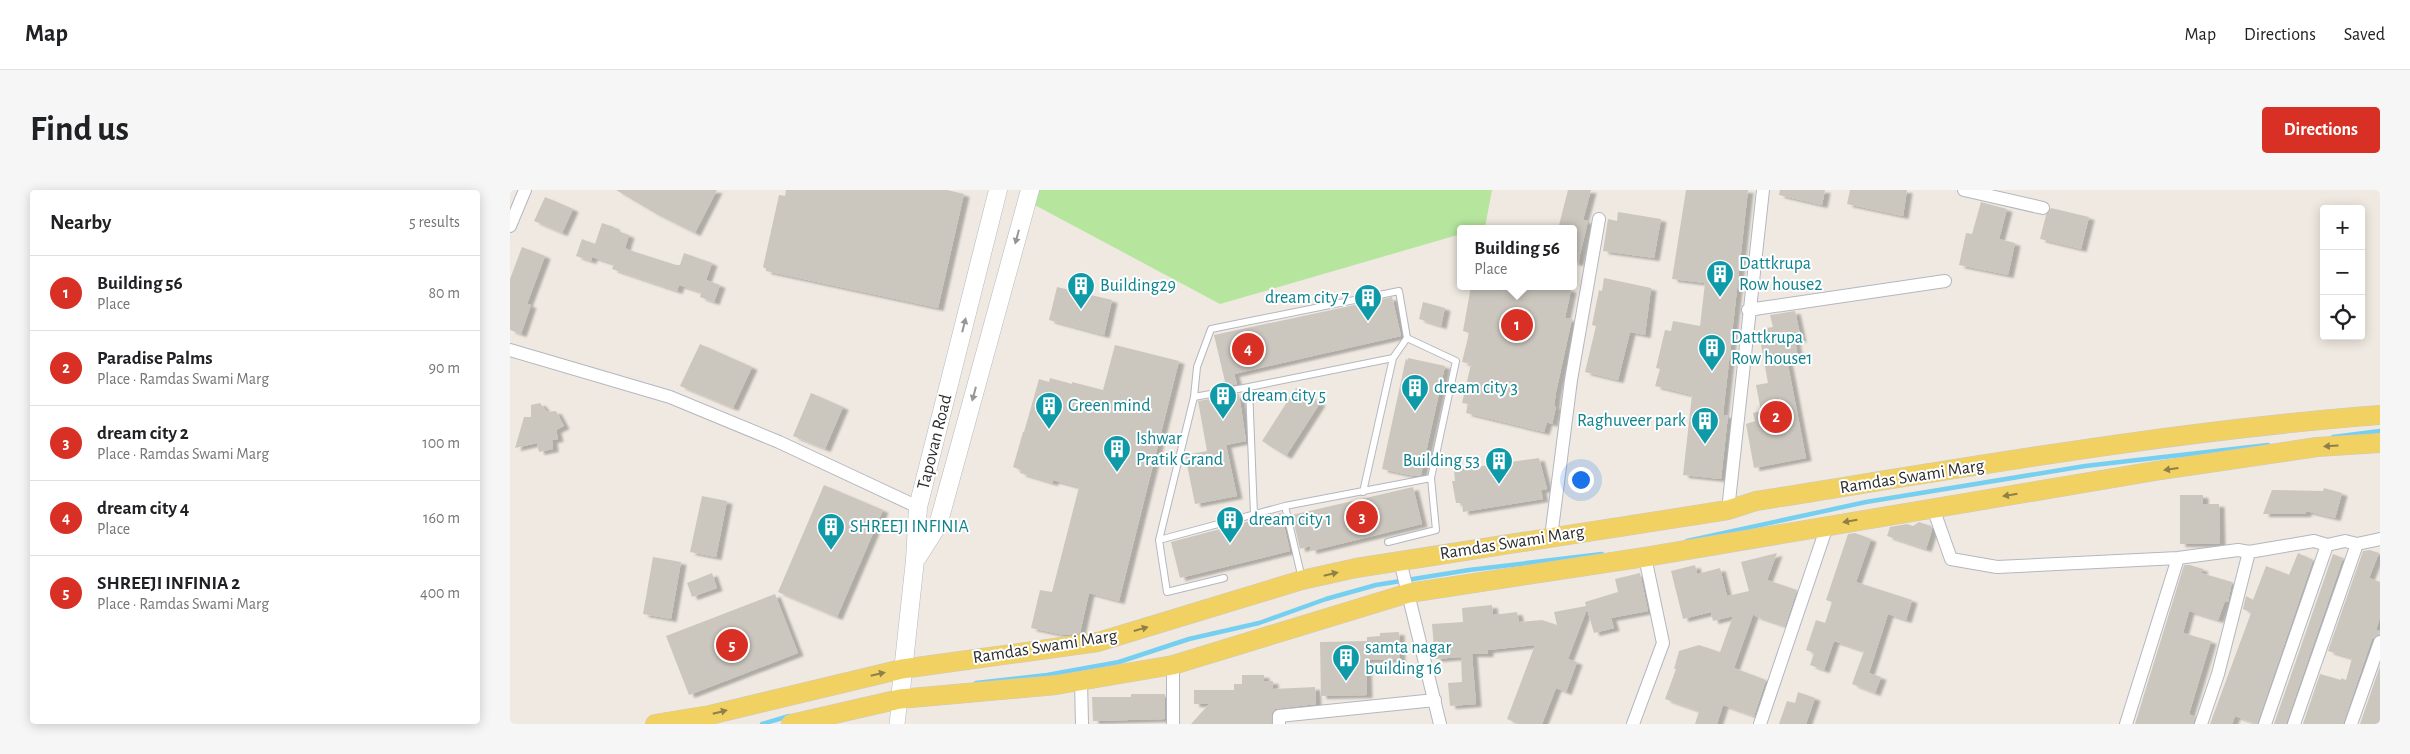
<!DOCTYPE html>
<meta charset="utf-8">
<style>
body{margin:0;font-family:"Alegreya Sans",sans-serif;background:#f6f6f6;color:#202124}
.controls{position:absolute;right:15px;top:15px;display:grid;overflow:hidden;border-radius:5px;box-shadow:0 2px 12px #0003}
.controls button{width:45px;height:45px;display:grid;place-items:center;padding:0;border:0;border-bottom:1px solid #e0e0e0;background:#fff;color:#202124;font:25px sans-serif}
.you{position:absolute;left:1070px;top:289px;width:18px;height:18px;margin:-12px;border:4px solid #fff;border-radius:50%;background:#1a73e8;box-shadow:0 0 0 8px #1a73e833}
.badge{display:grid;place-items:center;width:32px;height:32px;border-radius:50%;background:#d93025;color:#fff;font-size:16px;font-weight:700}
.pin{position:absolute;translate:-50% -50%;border:2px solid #fff;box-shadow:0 1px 5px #0006}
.popup{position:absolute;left:947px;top:35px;width:120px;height:65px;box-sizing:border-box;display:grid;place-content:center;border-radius:5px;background:#fff;filter:drop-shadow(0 1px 4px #0005);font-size:16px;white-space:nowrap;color:#757577}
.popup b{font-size:19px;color:#202124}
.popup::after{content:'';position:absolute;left:50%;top:100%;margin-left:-10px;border:10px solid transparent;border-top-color:#fff}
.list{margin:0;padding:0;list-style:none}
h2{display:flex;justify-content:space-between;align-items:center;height:65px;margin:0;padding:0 20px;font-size:21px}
h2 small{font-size:16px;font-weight:400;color:#757577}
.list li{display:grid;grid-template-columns:32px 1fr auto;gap:15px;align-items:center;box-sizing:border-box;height:75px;padding:0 20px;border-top:1px solid #e0e0e0}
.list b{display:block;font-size:19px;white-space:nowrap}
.list p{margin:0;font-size:16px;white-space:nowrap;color:#757577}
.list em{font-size:16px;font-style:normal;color:#757577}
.icon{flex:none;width:28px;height:28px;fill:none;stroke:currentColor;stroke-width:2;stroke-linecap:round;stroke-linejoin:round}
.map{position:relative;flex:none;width:1870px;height:534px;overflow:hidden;border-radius:5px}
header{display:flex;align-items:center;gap:30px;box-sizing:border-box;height:70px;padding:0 25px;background:#fff;border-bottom:1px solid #e0e0e0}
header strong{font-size:24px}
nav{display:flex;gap:28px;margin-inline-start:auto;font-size:18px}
.intro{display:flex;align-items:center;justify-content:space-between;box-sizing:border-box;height:120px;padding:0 30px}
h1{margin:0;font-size:35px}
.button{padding:12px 22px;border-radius:5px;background:#d93025;color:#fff;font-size:18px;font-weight:700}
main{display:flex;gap:30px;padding:0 30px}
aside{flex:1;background:#fff;border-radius:5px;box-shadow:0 2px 12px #0003}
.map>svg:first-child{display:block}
</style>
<header>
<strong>Map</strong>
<nav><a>Map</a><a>Directions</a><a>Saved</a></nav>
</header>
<div class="intro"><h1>Find us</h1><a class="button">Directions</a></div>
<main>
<aside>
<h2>Nearby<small>5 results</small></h2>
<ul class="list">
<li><span class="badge">1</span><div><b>Building 56</b><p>Place</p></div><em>80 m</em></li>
<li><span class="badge">2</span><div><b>Paradise Palms</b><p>Place · Ramdas Swami Marg</p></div><em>90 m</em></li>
<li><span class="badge">3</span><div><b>dream city 2</b><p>Place · Ramdas Swami Marg</p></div><em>100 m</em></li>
<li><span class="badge">4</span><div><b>dream city 4</b><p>Place</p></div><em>160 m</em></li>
<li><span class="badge">5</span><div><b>SHREEJI INFINIA 2</b><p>Place · Ramdas Swami Marg</p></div><em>400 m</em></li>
</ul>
</aside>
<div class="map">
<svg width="1870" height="534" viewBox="0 0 1870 534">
<defs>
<filter id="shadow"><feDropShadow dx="5.5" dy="3" stdDeviation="1" flood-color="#0004"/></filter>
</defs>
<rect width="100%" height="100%" fill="#efe9e1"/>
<path fill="#b6e59e" d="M525 0H982L975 37 951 39V44L710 114 521 13Z"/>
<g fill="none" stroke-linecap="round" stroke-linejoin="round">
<path stroke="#75cff0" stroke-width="4.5" d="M1823 247 1870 241
M1177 351 1356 312 1575 276 1758 255
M466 493 537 485 609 472 679 449 749 433 816 409 866 395 959 380 1092 364
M252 534 279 526"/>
</g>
<path fill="#cbc7bf" filter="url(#shadow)" d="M106 0H207L185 43 145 23Z
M276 0H437L454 4 428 118 256 81V79L253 77 269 5 275 6Z
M1058 0H1081L1073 30 1078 31 1068 73 1063 72V39H1048Z
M1176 0H1238L1213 225H1218L1211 289 1173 285 1182 205 1145 196 1150 179 1146 178 1155 140 1161 141 1163 131 1190 136 1195 93 1162 89Z
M1270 0H1315L1312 15 1269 5Z
M1340 0H1397L1393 26 1337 14Z
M35 7 63 19 52 43 24 31Z
M1471 12 1497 19 1489 49 1505 53 1498 85 1449 75 1456 43 1462 44Z
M1541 18 1579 27 1571 59 1530 49 1536 25Z
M1108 22 1151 29 1144 68 1093 61 1098 29 1107 31Z
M92 33 104 37 105 40 119 45 115 58 119 60 166 75H170L174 63 202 73 196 90 210 95 204 112 190 107 191 102 169 95 167 101 102 79 104 74 82 67 81 71 66 66 72 49 85 54Z
M12 57 35 66 17 114 21 115 11 144 0 140V89Z
M1094 88 1141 98 1135 145 1120 142 1108 190 1075 182 1086 136 1082 135 1089 100 1092 101Z
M961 96H1045L1061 100 1055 128 1062 129 1046 202 1044 216 1046 217 1042 234 1037 232 1034 242 956 223 958 214 952 213 961 174 952 172 959 143 953 141Z
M547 97 602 110 594 145 539 130Z
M882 107 891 146 724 184 727 194 716 196 704 145Z
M913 112 935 118 931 136 909 129Z
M1285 121 1291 149 1285 150 1288 168 1277 170 1296 268 1244 278 1236 234 1245 231 1243 223 1251 221 1246 195 1258 193 1250 149 1258 148 1256 138 1263 137 1260 125Z
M190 154 242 177 223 218 170 196Z
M605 155 669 171 609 411 579 403 570 443 554 445 521 438 530 400 542 402 569 297 543 290V293L510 283 511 280 503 277 513 242H514L529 189 539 192 540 188 562 194V192L593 200Z
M896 168 897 171 898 168 935 176 911 285 904 286 872 279Z
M786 198 810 213 776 266 752 251Z
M301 203 333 217 315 259 283 246Z
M729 204 736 251 716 255 727 306 685 314 675 265 697 261 688 211Z
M30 213 37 222 46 221 54 236 46 240 48 249 42 250 43 259 29 262 27 253 5 258 14 227H21V215Z
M1029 268 1037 299 1031 300 1033 309 953 322 952 313H946L942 291H945L944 280Z
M314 295 373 320 327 427 268 402Z
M903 297 912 334 801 361 800 356 790 359 782 325Z
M1814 298 1832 303 1825 328 1796 321V324H1753L1762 300 1813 301Z
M1670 305H1693V314H1709L1710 354H1670Z
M192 306 217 311 206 367 180 362Z
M771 323 780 361 670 388 661 352Z
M1409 332 1421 336 1422 340 1416 359 1377 346 1380 337 1397 334 1403 336Z
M1345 343 1361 349 1346 392 1402 410 1396 430 1378 424 1359 483 1371 487 1365 503 1342 494 1354 461 1324 451 1314 480 1300 475 1304 463 1296 460 1306 430 1315 433 1322 412 1316 410 1338 344Z
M1860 360 1869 363 1859 388 1870 392V427L1866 440 1870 441V444L1862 449 1833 534H1793L1810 484 1831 490V488L1836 490 1842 468 1818 461 1853 361Z
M1267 363 1257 390 1287 400 1275 436 1245 426 1244 422 1224 478 1256 490 1244 526 1213 515 1207 534H1185L1189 521 1155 509 1166 479H1164L1169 461 1189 455 1210 462 1223 426 1203 431 1201 422 1173 429 1161 381 1185 375 1187 384 1210 378 1217 406 1239 401 1231 372Z
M1788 363 1803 370 1747 534 1725 526 1722 534H1700L1741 423 1733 419 1736 406 1743 410 1756 376 1779 385Z
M1823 364 1833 368 1776 534H1764Z
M143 367 171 372 161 429 133 424Z
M1674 375H1680L1693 379 1691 383 1722 392 1718 412 1715 411 1708 430 1679 421 1673 443 1701 451 1679 524 1685 527 1683 534H1625Z
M202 383 207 398 182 407 177 393Z
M1130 383 1138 421 1101 428 1104 438 1084 443 1077 419 1058 469 1067 472 1056 502 1046 498 1032 534H1009L997 529 1025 455 978 460V464H962L966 514 940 516 938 493 952 492 951 467 925 469 922 434 953 432 952 418 982 415 983 425 1007 422 1009 432 1032 430 1047 435 1044 422 1076 416 1075 412 1108 402 1105 389Z
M265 404 288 463 179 505 156 446Z
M889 442 890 469 856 470 857 505 811 506 810 452 857 451V447L870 446V443Z
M1870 476V534H1850Z
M732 485H754V491H763V499L805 497 806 514 765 519 762 523 761 534H681L699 514H684V500H724V494H732Z
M1288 502 1305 508 1296 534H1269L1277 511 1285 513Z
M621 504H655V529L583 531 582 507H621Z"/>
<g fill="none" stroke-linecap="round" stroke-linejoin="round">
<defs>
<path id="service" d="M883 168 897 148
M684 207 739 197
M775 316 921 288 946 171 897 148 889 101 701 139 687 177 684 207 649 350 775 316 792 389
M744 325 739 197 883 168 853 302
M649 350 657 402 714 388
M878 352 926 340 921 288"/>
<path id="minor" d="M1454 0 1533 18
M0 36 15 0
M1238 120 1435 91
M0 160 160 207 269 252 408 317
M1423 318 1441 369 1487 377 1668 368 1728 360 1739 362 1804 351 1817 355 1835 351 1847 354 1870 349
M1218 320 1253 0
M1041 347 1061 190 1089 29
M890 371 930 534
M571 491 572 534
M663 534V475
M769 534V526L925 510
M1123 534 1153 453 1135 367
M1250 534 1317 336
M1616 534 1668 368
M1691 534 1708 484 1739 362
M1755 534 1817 355
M1784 534 1847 354
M1841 534 1870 452"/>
<path id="tertiary" d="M387 534 390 509"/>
<path id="secondary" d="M407 368 428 335 520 0
M390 509 405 370 408 317 488 0"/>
<path id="primary" d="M145 534 200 525 392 479 588 452 792 390 846 378 1218 320 1246 311C1453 278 1660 241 1870 225
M281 534 390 509 546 495 663 475 899 403 1135 367 1645 281 1807 257 1870 253"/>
</defs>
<use href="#service" stroke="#b4b7c1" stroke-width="8"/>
<use href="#minor" stroke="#b4b7c1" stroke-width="14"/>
<use href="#tertiary" stroke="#b4b7c1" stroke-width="16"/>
<use href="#secondary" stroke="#b4b7c1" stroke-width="19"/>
<use href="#primary" stroke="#c9c9c9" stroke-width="20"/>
<use href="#service" stroke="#fff" stroke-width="6"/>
<use href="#minor" stroke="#fff" stroke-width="12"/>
<use href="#tertiary" stroke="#fff" stroke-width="15"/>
<use href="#secondary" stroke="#fff" stroke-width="18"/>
<use href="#primary" stroke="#f2d163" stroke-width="19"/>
</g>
<defs><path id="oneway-solid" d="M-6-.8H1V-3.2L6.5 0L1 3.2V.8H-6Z" transform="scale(1.25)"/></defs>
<g fill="#969696">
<use href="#oneway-solid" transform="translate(507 47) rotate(105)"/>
<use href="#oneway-solid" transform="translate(454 135) rotate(-76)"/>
<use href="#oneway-solid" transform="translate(464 204) rotate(105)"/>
</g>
<g fill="#908048">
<use href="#oneway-solid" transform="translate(1821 256) rotate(176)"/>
<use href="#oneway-solid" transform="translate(1661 279) rotate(172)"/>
<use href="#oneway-solid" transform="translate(1500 305) rotate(171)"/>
<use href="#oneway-solid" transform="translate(1340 331) rotate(170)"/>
<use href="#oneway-solid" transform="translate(821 384) rotate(-13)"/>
<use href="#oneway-solid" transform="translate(631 439) rotate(-16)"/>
<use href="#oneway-solid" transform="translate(368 484) rotate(-13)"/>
<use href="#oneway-solid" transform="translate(210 522) rotate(-14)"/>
</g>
<defs>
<symbol id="building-pin" viewBox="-11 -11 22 30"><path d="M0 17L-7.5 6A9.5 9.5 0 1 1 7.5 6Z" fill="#0f9aa8" stroke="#fff"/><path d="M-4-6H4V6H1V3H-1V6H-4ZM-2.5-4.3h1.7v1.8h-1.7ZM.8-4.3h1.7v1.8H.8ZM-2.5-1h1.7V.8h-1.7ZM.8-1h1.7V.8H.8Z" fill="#fff"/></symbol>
</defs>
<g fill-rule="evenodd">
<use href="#building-pin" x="1194" y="68" width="32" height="43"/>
<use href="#building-pin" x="555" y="80" width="32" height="43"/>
<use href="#building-pin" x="842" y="92" width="32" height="43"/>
<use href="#building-pin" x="1186" y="142" width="32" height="43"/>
<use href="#building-pin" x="889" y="182" width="32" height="43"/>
<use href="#building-pin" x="697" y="190" width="32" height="43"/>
<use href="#building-pin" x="523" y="200" width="32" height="43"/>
<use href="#building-pin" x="1179" y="215" width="32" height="43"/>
<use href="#building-pin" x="591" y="243" width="32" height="43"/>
<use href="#building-pin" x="973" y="255" width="32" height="43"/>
<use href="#building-pin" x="704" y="314" width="32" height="43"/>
<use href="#building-pin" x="305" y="321" width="32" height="43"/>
<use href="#building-pin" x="820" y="452" width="32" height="43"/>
</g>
<g text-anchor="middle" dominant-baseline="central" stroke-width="4" stroke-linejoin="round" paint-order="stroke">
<g font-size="18" fill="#0d838f" stroke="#fff" text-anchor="start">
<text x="1229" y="74">Dattkrupa<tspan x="1229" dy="21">Row house2</tspan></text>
<text x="590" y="96">Building29</text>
<text x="839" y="108" text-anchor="end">dream city 7</text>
<text x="1221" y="148">Dattkrupa<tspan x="1221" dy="21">Row house1</tspan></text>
<text x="924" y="198">dream city 3</text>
<text x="732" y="206">dream city 5</text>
<text x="558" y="216">Green mind</text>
<text x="1176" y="231" text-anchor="end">Raghuveer park</text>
<text x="626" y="249">Ishwar<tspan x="626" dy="21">Pratik Grand</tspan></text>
<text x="970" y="271" text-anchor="end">Building 53</text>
<text x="739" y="330">dream city 1</text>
<text x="340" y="337">SHREEJI INFINIA</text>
<text x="855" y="458">samta nagar<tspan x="855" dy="21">building 16</tspan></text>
</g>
<g font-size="18" fill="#2e2e2e" stroke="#fff">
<text transform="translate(425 252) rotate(-76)">Tapovan Road</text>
<text transform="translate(1402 287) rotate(-9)">Ramdas Swami Marg</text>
<text transform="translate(1002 353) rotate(-9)">Ramdas Swami Marg</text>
<text transform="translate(535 457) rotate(-9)">Ramdas Swami Marg</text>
</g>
</g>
</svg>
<div class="controls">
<button>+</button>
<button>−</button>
<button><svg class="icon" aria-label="locate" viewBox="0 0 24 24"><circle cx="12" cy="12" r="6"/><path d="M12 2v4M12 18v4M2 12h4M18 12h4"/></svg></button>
</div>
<div class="you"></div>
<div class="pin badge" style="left:1007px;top:135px">1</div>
<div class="popup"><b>Building 56</b>Place</div>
<div class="pin badge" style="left:1266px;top:227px">2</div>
<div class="pin badge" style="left:852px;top:327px">3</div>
<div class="pin badge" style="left:738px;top:159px">4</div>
<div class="pin badge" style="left:222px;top:455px">5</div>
</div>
</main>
